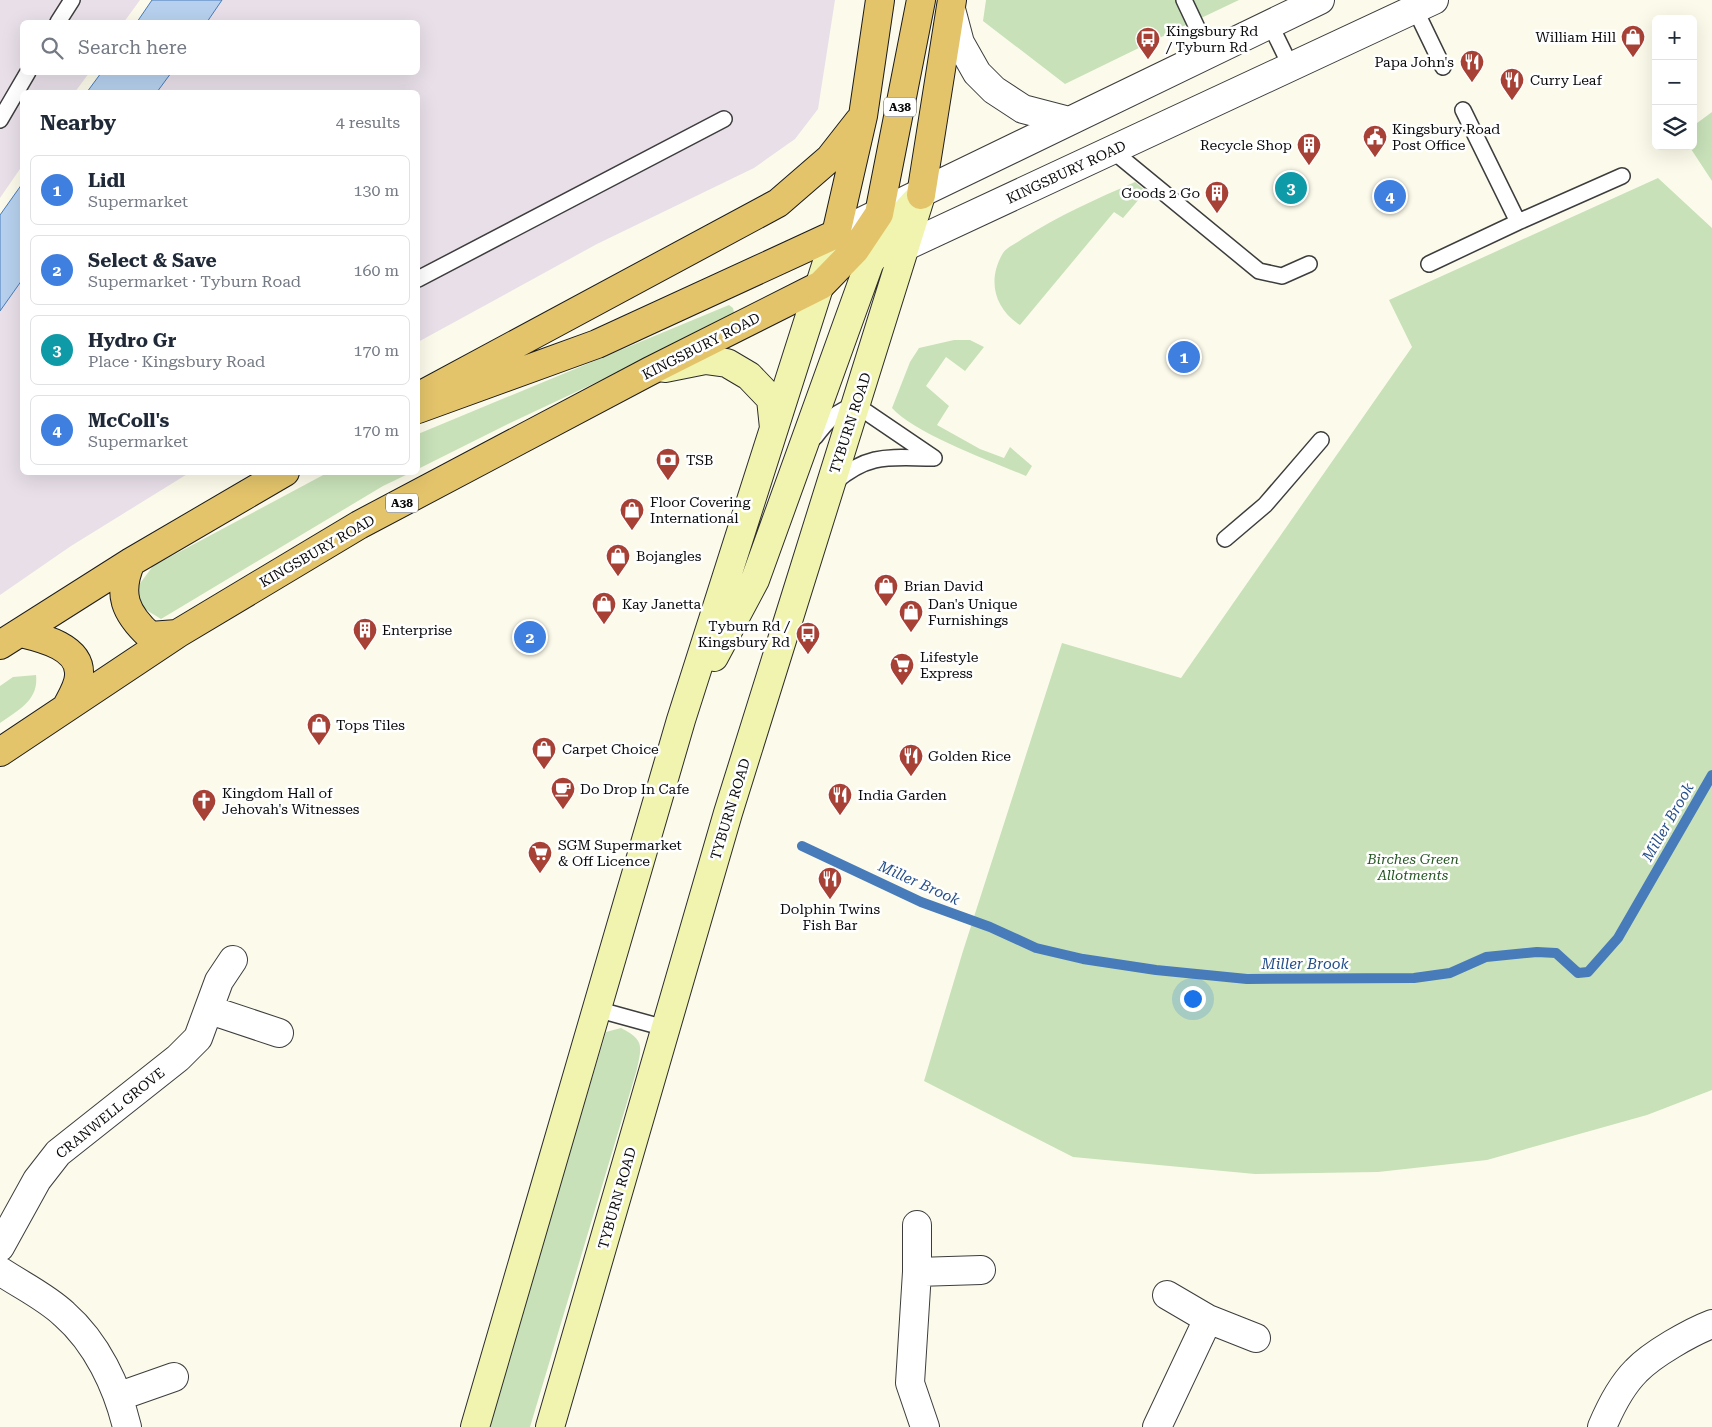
<!DOCTYPE html>
<meta charset="utf-8">
<style>
body{margin:0;font-family:"Roboto Serif",serif;background:#f6f6f7;color:#1f2937}
.controls{position:absolute;right:15px;top:15px;display:grid;overflow:hidden;border-radius:8px;box-shadow:0 5px 20px #0002}
.controls button{width:45px;height:45px;display:grid;place-items:center;padding:0;border:0;border-bottom:1px solid #e0e1e3;background:#fff;color:#1f2937;font:25px sans-serif}
.you{position:absolute;left:1192px;top:998px;width:18px;height:18px;margin:-12px;border:4px solid #fff;border-radius:50%;background:#1a73e8;box-shadow:0 0 0 8px #1a73e833}
.badge{display:grid;place-items:center;width:32px;height:32px;border-radius:50%;background:#a74136;color:#fff;font-size:16px;font-weight:700}
.pin{position:absolute;translate:-50% -50%;border:2px solid #fff;box-shadow:0 1px 5px #0006}
.list{margin:0;padding:0;list-style:none}
h2{display:flex;justify-content:space-between;align-items:center;height:65px;margin:0;padding:0 20px;font-size:21px}
h2 small{font-size:16px;font-weight:400;color:#747a83}
.list li{display:grid;grid-template-columns:32px 1fr auto;gap:15px;align-items:center;box-sizing:border-box;height:70px;margin:0 10px 10px;padding:0 10px;border:1px solid #e0e1e3;border-radius:8px}
.list b{display:block;font-size:19px;white-space:nowrap}
.list p{margin:0;font-size:16px;white-space:nowrap;color:#747a83}
.list em{font-size:16px;font-style:normal;color:#747a83}
.icon{flex:none;width:28px;height:28px;fill:none;stroke:currentColor;stroke-width:2;stroke-linecap:round;stroke-linejoin:round}
.map{position:relative;flex:none;width:1712px;height:1427px;overflow:hidden}
.search{position:absolute;background:#fff;box-shadow:0 5px 20px #0002;left:20px;top:20px;width:400px;height:55px;display:flex;align-items:center;gap:12px;box-sizing:border-box;padding:0 18px;border-radius:8px;color:#747a83;font-size:19px}
.panel{position:absolute;background:#fff;box-shadow:0 5px 20px #0002;left:20px;top:90px;width:400px;height:385px;border-radius:8px}
.map>svg:first-child{display:block}
</style>
<div class="map">
<svg width="1712" height="1427" viewBox="0 0 1712 1427">
<rect width="100%" height="100%" fill="#fcfbeb"/>
<path fill="#e8dfe8" d="M0 0H140L124 22H22V72L89 73 75 92H22V166L0 198Z
M222 0H835L818 109 795 139 754 168 597 244 418 342V92H157L171 73 418 72V22H207Z
M22 280V472L189 473 71 546 0 595V311Z"/>
<path fill="#c8e1b9" d="M986 0H1177L1188 24 1065 84 983 21Z
M1190 0H1239L1199 19Z
M1712 112V181L1689 146H1693V126Z
M1658 178 1712 228V1090L1647 1115 1487 1160 1378 1172 1255 1174 1073 1157 924 1081 963 951 1062 643 1181 678 1412 347 1389 300Z
M1135 182 1146 191 1123 218 1114 212 1020 325C994 308 987 280 1003 253 1007 247 1017 243 1022 239 1058 216 1096 199 1135 182Z
M729 305 733 308 735 317 508 424 418 469V434Z
M954 340H970L984 347 965 371 946 357 926 386 949 406 937 425 980 449 1004 458 1010 447 1032 466 1026 476C991 461 915 434 892 408L910 362 919 348Z
M327 473H410L383 486 161 619 143 608 135 590 153 566Z
M36 675C39 700 19 710 0 723V686L13 677Z
M621 1028C644 1040 642 1045 637 1069L530 1427H487L606 1032Z"/>
<path fill="#b6d0ed" stroke="#477bba" d="M152 0H222L207 22H137Z
M101 73V72L171 73 157 92H87Z
M22 184V280L0 311V215Z"/>
<g fill="none" stroke-linecap="round" stroke-linejoin="round">
<path stroke="#477bba" stroke-width="10" d="M802 846 921 902 990 927 1036 948 1083 959 1156 970 1247 979 1414 978 1450 973 1486 957 1537 952 1556 953 1578 973 1588 972 1618 938 1712 775"/>
<defs>
<path id="service" d="M1184 0 1209 53
M1415 9 1443 67
M58 22 72 0
M1270 24 1291 67
M1463 110 1518 222
M0 120 28 72
M1113 151 1259 271 1282 276 1309 264
M1429 264 1518 222 1622 176
M418 279 724 119
M815 437C827 421 836 411 856 405L934 458
M835 482C870 452 891 458 934 458
M1225 539 1265 505 1321 440
M596 1009 665 1028"/>
<path id="minor" d="M210 1010 279 1033
M917 1225V1272L910 1383 925 1427
M0 1247 37 1180 58 1153 178 1058 198 1038 219 981 233 960
M0 1271C21 1285 46 1297 64 1314 97 1343 117 1386 127 1427
M917 1272 981 1270
M1167 1295 1208 1319
M120 1396 174 1377
M1157 1427 1208 1319 1256 1338
M1602 1427C1610 1408 1622 1385 1636 1371 1652 1354 1691 1332 1712 1324"/>
<path id="tertiary" d="M951 9 960 43 977 73 994 90 1023 109 1069 121
M836 234 1320 0
M889 254 1434 0"/>
<path id="secondary" d="M665 368 705 360 727 363 749 376 771 399 774 428
M714 657 755 580 869 264 887 233 916 201
M475 1427 681 720 836 234
M550 1427 728 813 921 195"/>
<path id="trunk" d="M921 195 952 0
M425 393 778 203 830 158 859 121
M418 409 597 344 836 234 863 116 880 0
M131 562C117 594 125 613 150 636L177 634
M21 633C42 638 81 647 79 675 79 686 71 698 66 708
M0 645 131 562 285 472
M0 752 177 634 359 525 650 371 821 285 855 250 879 214 921 0"/>
</defs>
<use href="#service" stroke="#3d3d3d" stroke-width="18"/>
<use href="#minor" stroke="#3d3d3d" stroke-width="30"/>
<use href="#tertiary" stroke="#3d3d3d" stroke-width="30"/>
<use href="#secondary" stroke="#2c2c2c" stroke-width="30"/>
<use href="#trunk" stroke="#1b1b1b" stroke-width="30"/>
<use href="#service" stroke="#fff" stroke-width="15"/>
<use href="#minor" stroke="#fff" stroke-width="28"/>
<use href="#tertiary" stroke="#fff" stroke-width="28"/>
<use href="#secondary" stroke="#f1f4ae" stroke-width="28"/>
<use href="#trunk" stroke="#e3c46b" stroke-width="28"/>
</g>
<defs>
<symbol id="shop-pin" viewBox="-11 -11 22 30"><path d="M0 17L-7.5 6A9.5 9.5 0 1 1 7.5 6Z" fill="#a74136" stroke="#fff"/><path d="M-5-2.5h2.3a2.7 3.5 0 0 1 5.4 0H5L5.5 6h-11ZM-1.5-2.5h3a1.5 2.3 0 0 0-3 0Z" fill="#fff"/></symbol>
<symbol id="bus-pin" viewBox="-11 -11 22 30"><path d="M0 17L-7.5 6A9.5 9.5 0 1 1 7.5 6Z" fill="#a74136" stroke="#fff"/><path d="M-5-6H5V4H4V6H2V4H-2V6H-4V4H-5ZM-3.5-4V0h7V-4ZM-3.5 1.2v1.5H-2V1.2ZM2 1.2v1.5H3.5V1.2Z" fill="#fff"/></symbol>
<symbol id="restaurant-pin" viewBox="-11 -11 22 30"><path d="M0 17L-7.5 6A9.5 9.5 0 1 1 7.5 6Z" fill="#a74136" stroke="#fff"/><path d="M-5-6h1v4h1v-4h1v4h1v-4h1v5L-1.5 .5V6h-2V.5L-5-1ZM5-6V6H3V1.5H1.5Q1.5-4 5-6Z" fill="#fff"/></symbol>
<symbol id="civic-pin" viewBox="-11 -11 22 30"><path d="M0 17L-7.5 6A9.5 9.5 0 1 1 7.5 6Z" fill="#a74136" stroke="#fff"/><path d="M-.6-6.5H3V-4.5H.6V-3L4-1V1h2V6H-6V1h2V-1L-.6-3ZM-1.2 2.5V6h2.4V2.5Z" fill="#fff"/></symbol>
<symbol id="building-pin" viewBox="-11 -11 22 30"><path d="M0 17L-7.5 6A9.5 9.5 0 1 1 7.5 6Z" fill="#a74136" stroke="#fff"/><path d="M-4-6H4V6H1V3H-1V6H-4ZM-2.5-4.3h1.7v1.8h-1.7ZM.8-4.3h1.7v1.8H.8ZM-2.5-1h1.7V.8h-1.7ZM.8-1h1.7V.8H.8Z" fill="#fff"/></symbol>
<symbol id="bank-pin" viewBox="-11 -11 22 30"><path d="M0 17L-7.5 6A9.5 9.5 0 1 1 7.5 6Z" fill="#a74136" stroke="#fff"/><path d="M-6-4H6V4H-6ZM0-2.3a2.3 2.3 0 1 0 0 4.6a2.3 2.3 0 1 0 0-4.6Z" fill="#fff"/></symbol>
<symbol id="supermarket-pin" viewBox="-11 -11 22 30"><path d="M0 17L-7.5 6A9.5 9.5 0 1 1 7.5 6Z" fill="#a74136" stroke="#fff"/><path d="M-6-5.5h2.5l.6 2H6L4.5 2H-2.5L-4.4-4H-6ZM-1.5 3.2a1.3 1.3 0 1 0 .1 0ZM3 3.2a1.3 1.3 0 1 0 .1 0Z" fill="#fff"/></symbol>
<symbol id="cafe-pin" viewBox="-11 -11 22 30"><path d="M0 17L-7.5 6A9.5 9.5 0 1 1 7.5 6Z" fill="#a74136" stroke="#fff"/><path d="M-5.5-4.5H6V0H3Q3 3.5 0 3.5H-2.5Q-5.5 3.5-5.5 0ZM3-3.2v2h1.7v-2ZM-6 4.5H4V6H-6Z" fill="#fff"/></symbol>
<symbol id="church-pin" viewBox="-11 -11 22 30"><path d="M0 17L-7.5 6A9.5 9.5 0 1 1 7.5 6Z" fill="#a74136" stroke="#fff"/><path d="M-1.2-6h2.4v3.5h3.3v2.4h-3.3V6h-2.4V-.1h-3.3v-2.4h3.3Z" fill="#fff"/></symbol>
</defs>
<g fill-rule="evenodd">
<use href="#shop-pin" x="1619" y="23" width="28" height="38"/>
<use href="#bus-pin" x="1134" y="25" width="28" height="38"/>
<use href="#restaurant-pin" x="1458" y="48" width="28" height="38"/>
<use href="#restaurant-pin" x="1498" y="66" width="28" height="38"/>
<use href="#civic-pin" x="1361" y="123" width="28" height="38"/>
<use href="#building-pin" x="1295" y="131" width="28" height="38"/>
<use href="#building-pin" x="1203" y="179" width="28" height="38"/>
<use href="#bank-pin" x="654" y="446" width="28" height="38"/>
<use href="#shop-pin" x="618" y="496" width="28" height="38"/>
<use href="#shop-pin" x="604" y="542" width="28" height="38"/>
<use href="#shop-pin" x="872" y="572" width="28" height="38"/>
<use href="#shop-pin" x="590" y="590" width="28" height="38"/>
<use href="#shop-pin" x="897" y="598" width="28" height="38"/>
<use href="#building-pin" x="351" y="616" width="28" height="38"/>
<use href="#bus-pin" x="794" y="620" width="28" height="38"/>
<use href="#supermarket-pin" x="888" y="651" width="28" height="38"/>
<use href="#shop-pin" x="305" y="711" width="28" height="38"/>
<use href="#shop-pin" x="530" y="735" width="28" height="38"/>
<use href="#restaurant-pin" x="897" y="742" width="28" height="38"/>
<use href="#cafe-pin" x="549" y="775" width="28" height="38"/>
<use href="#restaurant-pin" x="826" y="781" width="28" height="38"/>
<use href="#church-pin" x="190" y="787" width="28" height="38"/>
<use href="#supermarket-pin" x="526" y="839" width="28" height="38"/>
<use href="#restaurant-pin" x="816" y="865" width="28" height="38"/>
</g>
<g text-anchor="middle" dominant-baseline="central" stroke-width="5" stroke-linejoin="round" paint-order="stroke">
<g fill="#fff" stroke="#545454" stroke-width="1">
<rect x="884" y="97.5" width="32" height="19" rx="4"/>
<rect x="386" y="493.5" width="32" height="19" rx="4"/>
</g>
<g font-size="12" font-weight="bold" fill="#0a0a0a">
<text x="900" y="107">A38</text>
<text x="402" y="503">A38</text>
</g>
<g font-size="14" fill="#0a0a0a" stroke="#fff" text-anchor="start">
<text x="1166" y="31">Kingsbury Rd<tspan x="1166" dy="16">/ Tyburn Rd</tspan></text>
<text x="1616" y="37" text-anchor="end">William Hill</text>
<text x="1454" y="62" text-anchor="end">Papa John's</text>
<text x="1530" y="80">Curry Leaf</text>
<text x="1392" y="129">Kingsbury Road<tspan x="1392" dy="16">Post Office</tspan></text>
<text x="1292" y="145" text-anchor="end">Recycle Shop</text>
<text x="1200" y="193" text-anchor="end">Goods 2 Go</text>
<text x="686" y="460">TSB</text>
<text x="650" y="502">Floor Covering<tspan x="650" dy="16">International</tspan></text>
<text x="636" y="556">Bojangles</text>
<text x="904" y="586">Brian David</text>
<text x="622" y="604">Kay Janetta</text>
<text x="928" y="604">Dan's Unique<tspan x="928" dy="16">Furnishings</tspan></text>
<text x="790" y="626" text-anchor="end">Tyburn Rd /<tspan x="790" dy="16">Kingsbury Rd</tspan></text>
<text x="382" y="630">Enterprise</text>
<text x="920" y="657">Lifestyle<tspan x="920" dy="16">Express</tspan></text>
<text x="336" y="725">Tops Tiles</text>
<text x="562" y="749">Carpet Choice</text>
<text x="928" y="756">Golden Rice</text>
<text x="580" y="789">Do Drop In Cafe</text>
<text x="222" y="793">Kingdom Hall of<tspan x="222" dy="16">Jehovah's Witnesses</tspan></text>
<text x="858" y="795">India Garden</text>
<text x="558" y="845">SGM Supermarket<tspan x="558" dy="16">&amp; Off Licence</tspan></text>
<text x="830" y="909" text-anchor="middle">Dolphin Twins<tspan x="830" dy="16">Fish Bar</tspan></text>
</g>
<g font-size="14" fill="#0a0a0a" stroke="#fff">
<text transform="translate(1066 172) rotate(-25)">KINGSBURY ROAD</text>
<text transform="translate(701 346) rotate(-27)">KINGSBURY ROAD</text>
<text transform="translate(850 423) rotate(-72)">TYBURN ROAD</text>
<text transform="translate(317 551) rotate(-30)">KINGSBURY ROAD</text>
<text transform="translate(730 809) rotate(-73)">TYBURN ROAD</text>
<text transform="translate(110 1113) rotate(-39)">CRANWELL GROVE</text>
<text transform="translate(617 1198) rotate(-74)">TYBURN ROAD</text>
</g>
<g font-size="14" font-style="italic" fill="#285825" stroke="#fff">
<text x="1413" y="859">Birches Green<tspan x="1413" dy="16">Allotments</tspan></text>
</g>
<g font-size="15" font-style="italic" fill="#26508a" stroke="#fff">
<text transform="translate(1668 822) rotate(-60)">Miller Brook</text>
<text transform="translate(919 883) rotate(24)">Miller Brook</text>
<text x="1305" y="964">Miller Brook</text>
</g>
</g>
</svg>
<div class="controls">
<button>+</button>
<button>−</button>
<button><svg class="icon" aria-label="layers" viewBox="0 0 24 24"><path d="M12 4l9 5-9 5-9-5zM3 14l9 5 9-5"/></svg></button>
</div>
<div class="you"></div>
<div class="pin badge" style="left:1184px;top:357px;background:#3f7fe0">1</div>
<div class="pin badge" style="left:530px;top:637px;background:#3f7fe0">2</div>
<div class="pin badge" style="left:1291px;top:188px;background:#0f9aa8">3</div>
<div class="pin badge" style="left:1390px;top:196px;background:#3f7fe0">4</div>
<div class="search"><svg class="icon" aria-label="search" viewBox="0 0 24 24"><circle cx="10" cy="10" r="6"/><path d="M15 15l6 6"/></svg>Search here</div>
<section class="panel">
<h2>Nearby<small>4 results</small></h2>
<ul class="list">
<li><span class="badge" style="background:#3f7fe0">1</span><div><b>Lidl</b><p>Supermarket</p></div><em>130 m</em></li>
<li><span class="badge" style="background:#3f7fe0">2</span><div><b>Select &amp; Save</b><p>Supermarket · Tyburn Road</p></div><em>160 m</em></li>
<li><span class="badge" style="background:#0f9aa8">3</span><div><b>Hydro Gr</b><p>Place · Kingsbury Road</p></div><em>170 m</em></li>
<li><span class="badge" style="background:#3f7fe0">4</span><div><b>McColl's</b><p>Supermarket</p></div><em>170 m</em></li>
</ul>
</section>
</div>
